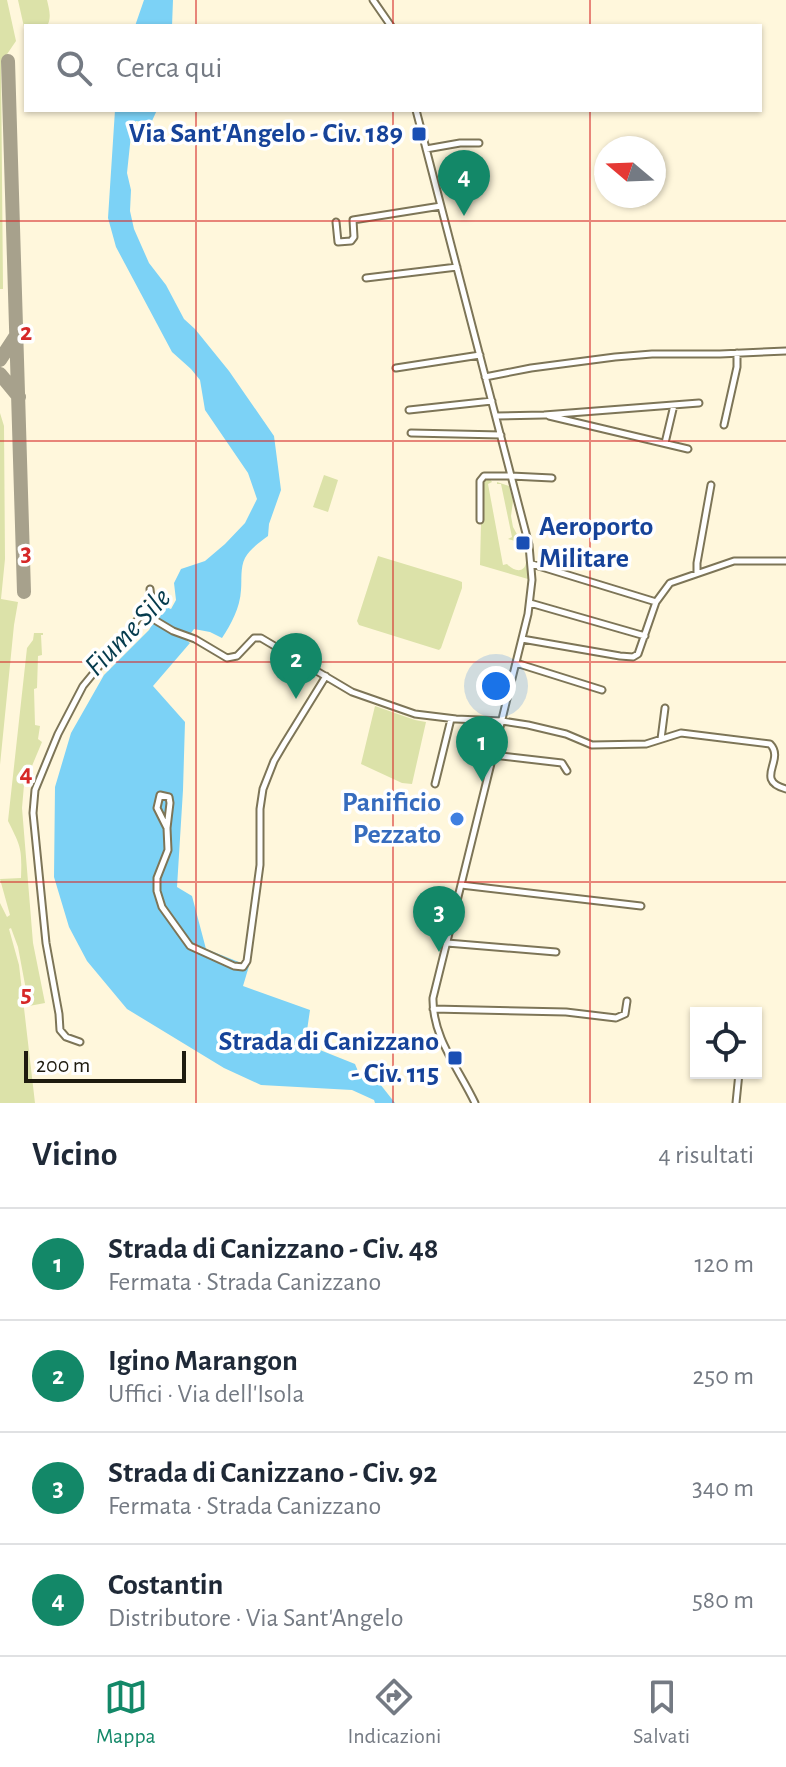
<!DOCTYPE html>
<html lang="it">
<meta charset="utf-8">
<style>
body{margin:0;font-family:"Alegreya Sans",sans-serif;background:#f6f6f7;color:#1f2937}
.controls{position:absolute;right:24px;bottom:24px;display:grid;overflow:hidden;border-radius:0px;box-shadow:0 2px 6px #0004}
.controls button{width:72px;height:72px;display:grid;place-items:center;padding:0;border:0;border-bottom:2px solid #e0e1e3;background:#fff;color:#1f2937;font:40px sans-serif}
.compass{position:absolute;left:594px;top:136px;width:72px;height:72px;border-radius:50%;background:#fff;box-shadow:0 2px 6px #0004;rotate:289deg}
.scale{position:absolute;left:24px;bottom:20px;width:162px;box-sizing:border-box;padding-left:8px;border:4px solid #1e1b0f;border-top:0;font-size:22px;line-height:28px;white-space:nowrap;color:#1e1b0f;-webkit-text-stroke:6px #fff;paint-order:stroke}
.you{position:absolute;left:496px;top:686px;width:28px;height:28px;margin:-20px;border:6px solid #fff;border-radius:50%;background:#1a73e8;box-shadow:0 0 0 12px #1a73e833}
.badge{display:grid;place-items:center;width:52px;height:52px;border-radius:50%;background:#138868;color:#fff;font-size:26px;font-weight:700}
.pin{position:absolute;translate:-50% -66px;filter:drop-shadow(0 2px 4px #0008)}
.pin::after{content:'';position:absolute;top:42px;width:28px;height:24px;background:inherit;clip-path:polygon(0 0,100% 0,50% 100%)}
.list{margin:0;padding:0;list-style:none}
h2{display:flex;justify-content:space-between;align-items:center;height:104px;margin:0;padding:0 32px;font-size:34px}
h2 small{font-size:26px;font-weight:400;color:#747a83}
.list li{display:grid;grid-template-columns:52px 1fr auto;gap:24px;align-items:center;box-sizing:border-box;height:112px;padding:0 32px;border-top:2px solid #e0e1e3}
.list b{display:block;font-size:30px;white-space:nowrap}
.list p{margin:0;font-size:26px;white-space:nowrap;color:#747a83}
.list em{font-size:26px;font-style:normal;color:#747a83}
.icon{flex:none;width:44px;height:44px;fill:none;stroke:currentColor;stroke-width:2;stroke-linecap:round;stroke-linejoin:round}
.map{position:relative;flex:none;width:786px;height:1103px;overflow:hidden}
.search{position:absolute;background:#fff;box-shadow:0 2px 6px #0004;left:24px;right:24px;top:24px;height:88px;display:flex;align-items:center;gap:20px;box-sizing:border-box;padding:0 28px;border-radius:0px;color:#747a83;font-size:30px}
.sheet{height:552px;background:#fff}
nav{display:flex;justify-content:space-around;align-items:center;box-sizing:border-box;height:112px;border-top:2px solid #e0e1e3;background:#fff;font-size:22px;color:#747a83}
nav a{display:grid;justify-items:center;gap:4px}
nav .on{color:#138868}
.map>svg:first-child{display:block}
</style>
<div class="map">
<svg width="786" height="1103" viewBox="0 0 786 1103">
<rect width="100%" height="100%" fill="#fff7dc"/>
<path fill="#dce2a9" d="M0 0H7L16 41 1 63 3 289H0Z
M18 0H47C49 9 52 18 47 26H26V36Z
M0 413 4 426 5 559 1 599 18 602 14 625 0 765Z
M324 475 338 480 328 512 313 507Z
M484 479H490L492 482 488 484 503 565 507 564C513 571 525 574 526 562 527 557 523 548 522 543L508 539 512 537 501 484H497V482L509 486 513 501 511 516 513 527 525 549 528 579 480 565 482 483Z
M378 556 457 580 462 582V588L441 648 439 650 359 625 357 621Z
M34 633H43V635H41L42 655 38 656 37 688 34 689 35 725 40 726 38 739 42 742 24 785 22 808 33 943 45 1003 29 1006 18 947 11 928 9 929 19 965 35 1103H0V903L7 917 10 915 0 879 21 878C22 848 21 847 8 821L27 648 33 640Z
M375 706 415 720 426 722 412 784 402 783 361 764Z"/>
<path fill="#7cd2f6" d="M144 0H173L172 26H135Z
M115 110H157L152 121 149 123 136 121 131 135 127 173 131 190 130 211 134 229 149 263 166 285 184 319 195 329 229 371 274 436 281 490 269 524 268 536C260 542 250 549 245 558 240 568 242 580 241 590 240 608 231 624 222 638L210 632 194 629 186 640 190 643 153 686 185 722 183 790 177 887 192 896 206 949 249 966 243 986 310 1010 305 1044 355 1064 360 1076 380 1084 395 1103H375L374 1100 352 1090 261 1085 224 1068 127 1009 87 961 69 927 54 877 55 787 71 733 104 675 149 630 163 606 171 609 176 600 174 583 181 569 205 561 225 544 245 523 257 499 248 473 205 410 200 380 191 369 172 352 116 247 108 218Z"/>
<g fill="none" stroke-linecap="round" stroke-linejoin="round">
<path stroke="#a7a18c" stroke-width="14" d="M8 61 24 592
M0 360 17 334
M0 374 19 397"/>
<defs>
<path id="minor" d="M373 0 391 26
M416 110 529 545 532 580 528 614 433 998C432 1037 459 1069 475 1103
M426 149 460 143H479
M336 222 338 242 351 241 354 237 353 220 441 206
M366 278 457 267
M396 368 480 355
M485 377 531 368 615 357 652 354H720L786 351
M409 410 492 401
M496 416 544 415 699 403
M549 416 688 449
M724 425 737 367V353
M411 433 501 435
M665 443 674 405
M480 520V481L484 476H511L552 478
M532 564 656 602
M697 573V563L711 485
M530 603 645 636
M143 613 173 631 195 639 227 658 237 656 254 638H261L352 692 415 714 456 719 502 721 528 725 566 734 592 745 646 744 681 733 770 744C786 760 753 780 786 789
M522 639 620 656 633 657 638 654 656 602 670 583 734 561H786
M516 663 602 690
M661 739 665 708
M493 755 562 763 567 771
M435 784 451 719
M167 828 157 808 160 795 169 797 170 803 167 828 168 850 157 878V891L162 907 190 946 234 966 243 967 247 961 260 865V809L263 789 274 761 284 744 326 676
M461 885 641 906
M447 943 556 952
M433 1009 566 1012 616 1018 625 1014 627 1001
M80 1042 66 1037 60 1030 59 1014 46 943 33 813 35 790 58 734 83 686 143 613 151 599 150 589
M736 1103 739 1073"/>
</defs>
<use href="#minor" stroke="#7d7557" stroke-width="9"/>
<use href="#minor" stroke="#fff" stroke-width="5"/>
</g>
<path fill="none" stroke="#d62828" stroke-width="2" stroke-opacity="0.55" d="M196 0V26M393 0V26M590 0V26M196 110V1103M393 110V1103M590 110V1103M0 221H786M0 441H786M0 662H786M0 882H786"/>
<g fill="#1a4fb4" stroke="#fff" stroke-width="3">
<rect x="411" y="126" width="16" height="16" rx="4"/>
<rect x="515" y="535" width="16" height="16" rx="4"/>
<rect x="447" y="1050" width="16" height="16" rx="4"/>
</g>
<circle fill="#3f7fe0" stroke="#fff" stroke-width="3" cx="457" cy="819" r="8"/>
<g text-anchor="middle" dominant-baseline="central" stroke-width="7" stroke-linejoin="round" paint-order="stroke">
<g font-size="28" font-weight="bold" fill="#164399" stroke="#fff" text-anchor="end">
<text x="403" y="134">Via Sant'Angelo - Civ. 189</text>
<text x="539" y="527" text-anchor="start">Aeroporto<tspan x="539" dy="32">Militare</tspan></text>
<text x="439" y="1042">Strada di Canizzano<tspan x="439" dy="32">- Civ. 115</tspan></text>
</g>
<g font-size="28" font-weight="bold" fill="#366cbe" stroke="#fff" text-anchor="end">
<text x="441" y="803">Panificio<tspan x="441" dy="32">Pezzato</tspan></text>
</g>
<g font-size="30" font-style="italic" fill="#053b4d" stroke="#fff">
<text transform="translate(128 632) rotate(-46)">Fiume Sile</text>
</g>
</g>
<g font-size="26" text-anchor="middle" font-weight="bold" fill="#d62828" stroke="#fff" stroke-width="7" stroke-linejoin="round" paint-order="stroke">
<text x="26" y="340">2</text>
<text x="26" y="561">3</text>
<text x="26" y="781">4</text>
<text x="26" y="1002">5</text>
</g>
</svg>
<div class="controls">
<button><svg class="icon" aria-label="locate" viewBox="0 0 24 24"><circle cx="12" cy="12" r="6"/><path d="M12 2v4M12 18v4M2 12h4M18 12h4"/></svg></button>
</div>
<svg class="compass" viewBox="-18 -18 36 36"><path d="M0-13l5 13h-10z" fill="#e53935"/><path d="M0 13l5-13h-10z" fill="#747a83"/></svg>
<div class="scale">200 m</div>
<div class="you"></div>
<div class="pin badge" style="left:482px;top:782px">1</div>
<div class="pin badge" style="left:296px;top:699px">2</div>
<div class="pin badge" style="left:439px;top:952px">3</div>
<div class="pin badge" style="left:464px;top:216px">4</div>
<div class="search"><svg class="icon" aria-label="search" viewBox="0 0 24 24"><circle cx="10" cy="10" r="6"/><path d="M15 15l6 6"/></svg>Cerca qui</div>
</div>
<section class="sheet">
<h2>Vicino<small>4 risultati</small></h2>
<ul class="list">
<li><span class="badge">1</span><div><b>Strada di Canizzano - Civ. 48</b><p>Fermata · Strada Canizzano</p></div><em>120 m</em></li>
<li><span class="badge">2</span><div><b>Igino Marangon</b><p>Uffici · Via dell'Isola</p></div><em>250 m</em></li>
<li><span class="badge">3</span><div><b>Strada di Canizzano - Civ. 92</b><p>Fermata · Strada Canizzano</p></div><em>340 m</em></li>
<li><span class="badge">4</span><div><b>Costantin</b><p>Distributore · Via Sant'Angelo</p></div><em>580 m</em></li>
</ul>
</section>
<nav>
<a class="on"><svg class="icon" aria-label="map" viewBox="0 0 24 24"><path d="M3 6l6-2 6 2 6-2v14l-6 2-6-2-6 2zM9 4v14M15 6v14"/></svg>Mappa</a>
<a><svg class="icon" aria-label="directions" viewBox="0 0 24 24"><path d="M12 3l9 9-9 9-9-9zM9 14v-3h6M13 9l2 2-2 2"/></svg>Indicazioni</a>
<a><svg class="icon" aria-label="saved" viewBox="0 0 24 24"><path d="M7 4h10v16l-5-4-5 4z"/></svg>Salvati</a>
</nav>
